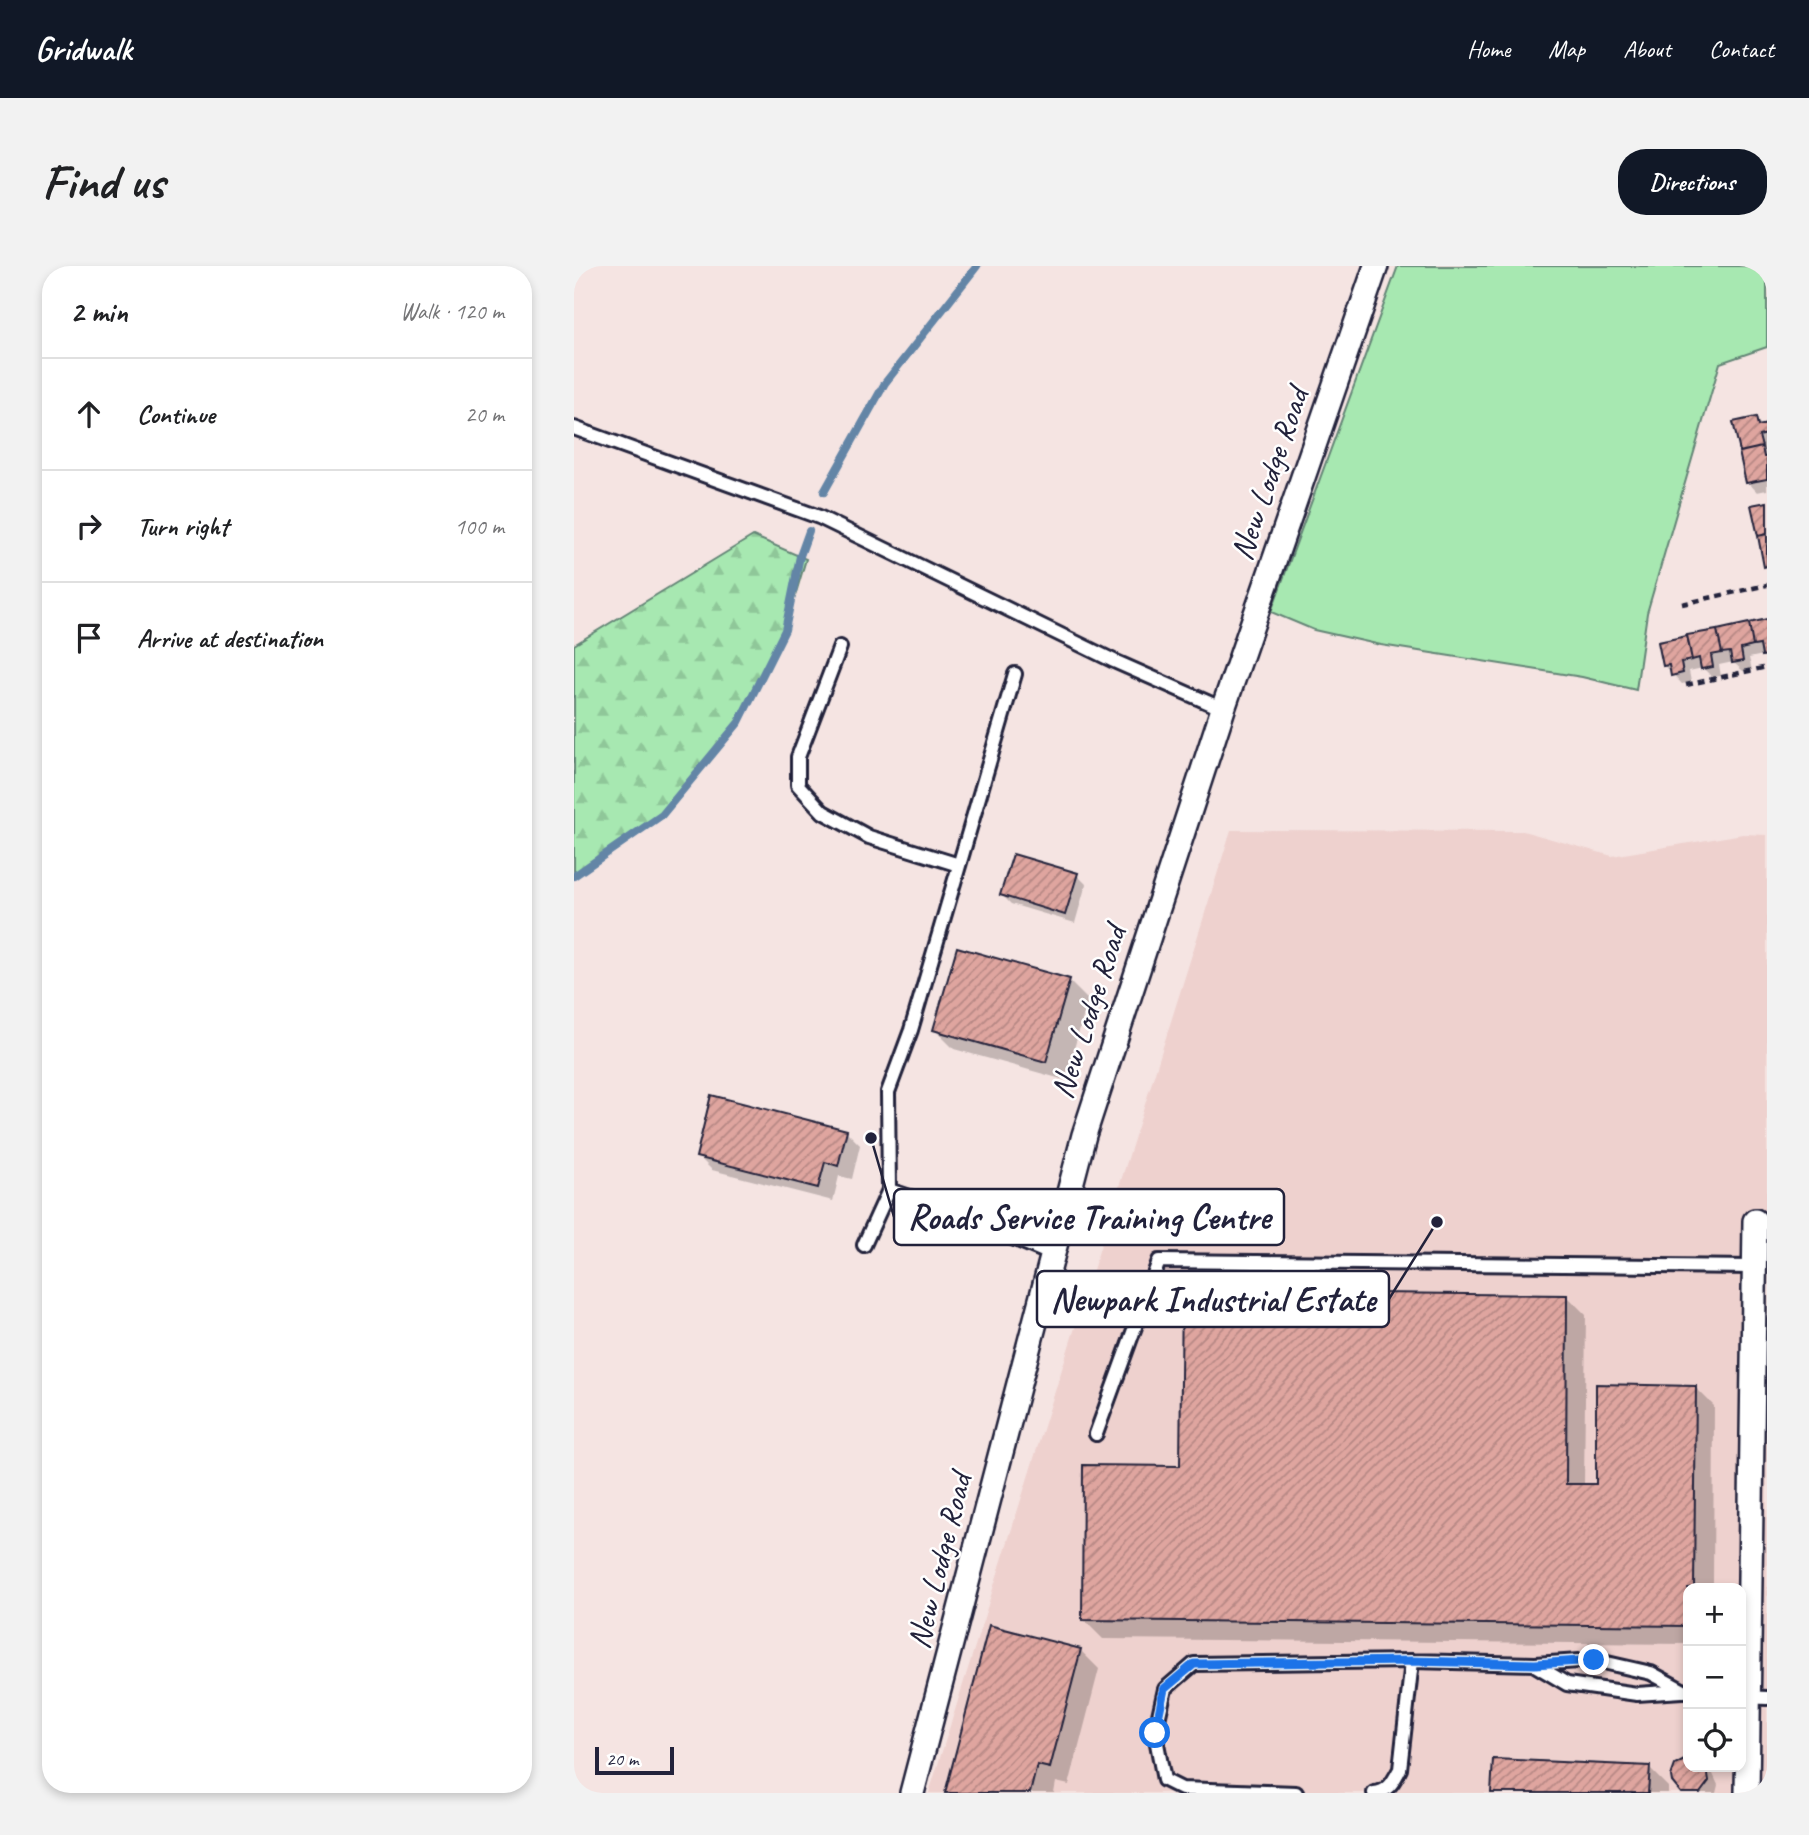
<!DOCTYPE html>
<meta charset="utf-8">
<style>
body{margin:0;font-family:Caveat,sans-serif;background:#f2f2f2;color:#202124}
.controls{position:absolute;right:21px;bottom:21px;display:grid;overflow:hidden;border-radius:14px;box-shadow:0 4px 10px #0003}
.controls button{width:63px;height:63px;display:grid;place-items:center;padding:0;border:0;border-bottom:2px solid #e0e0e0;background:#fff;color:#202124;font:35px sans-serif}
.scale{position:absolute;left:21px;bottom:18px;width:79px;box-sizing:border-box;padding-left:7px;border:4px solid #22223b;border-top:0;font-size:19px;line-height:24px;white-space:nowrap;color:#22223b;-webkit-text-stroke:5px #fff;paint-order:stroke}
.stop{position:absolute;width:21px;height:21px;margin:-16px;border:5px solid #1a73e8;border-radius:50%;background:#fff}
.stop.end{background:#1a73e8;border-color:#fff;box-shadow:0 2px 7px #0008}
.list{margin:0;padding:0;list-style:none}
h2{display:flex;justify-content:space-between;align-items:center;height:91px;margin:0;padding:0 28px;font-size:30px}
h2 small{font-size:23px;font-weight:400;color:#757577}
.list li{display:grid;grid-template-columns:46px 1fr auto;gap:21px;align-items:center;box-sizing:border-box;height:112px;padding:0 28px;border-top:2px solid #e0e0e0}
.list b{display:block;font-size:26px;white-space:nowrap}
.list em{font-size:23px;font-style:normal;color:#757577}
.icon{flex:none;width:38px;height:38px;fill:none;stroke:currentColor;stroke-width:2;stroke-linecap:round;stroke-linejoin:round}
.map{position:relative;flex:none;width:1193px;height:1527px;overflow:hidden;border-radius:28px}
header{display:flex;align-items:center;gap:42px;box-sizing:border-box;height:98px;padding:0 35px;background:#111827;color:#fff}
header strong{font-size:33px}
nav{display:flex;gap:38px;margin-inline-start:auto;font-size:24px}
.intro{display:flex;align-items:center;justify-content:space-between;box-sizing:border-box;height:168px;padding:0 42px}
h1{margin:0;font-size:49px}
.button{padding:18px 32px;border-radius:28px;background:#111827;color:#fff;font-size:24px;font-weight:700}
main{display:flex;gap:42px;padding:0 42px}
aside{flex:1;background:#fff;border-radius:28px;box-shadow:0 4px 10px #0003}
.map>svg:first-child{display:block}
</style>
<header>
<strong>Gridwalk</strong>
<nav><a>Home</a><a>Map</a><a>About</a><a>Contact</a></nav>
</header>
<div class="intro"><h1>Find us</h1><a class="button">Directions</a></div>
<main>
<aside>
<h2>2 min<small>Walk · 120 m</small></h2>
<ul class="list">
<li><svg class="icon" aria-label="ahead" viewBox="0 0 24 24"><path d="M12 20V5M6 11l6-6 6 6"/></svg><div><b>Continue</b></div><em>20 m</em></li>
<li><svg class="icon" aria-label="right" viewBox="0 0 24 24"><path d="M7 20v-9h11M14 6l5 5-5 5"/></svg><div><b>Turn right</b></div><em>100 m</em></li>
<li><svg class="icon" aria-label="arrive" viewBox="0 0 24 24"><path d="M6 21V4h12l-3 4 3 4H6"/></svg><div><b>Arrive at destination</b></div></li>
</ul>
</aside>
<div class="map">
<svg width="1193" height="1527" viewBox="0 0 1193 1527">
<defs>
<pattern id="forest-firs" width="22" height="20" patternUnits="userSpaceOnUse" patternTransform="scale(1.75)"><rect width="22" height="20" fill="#a7e8b1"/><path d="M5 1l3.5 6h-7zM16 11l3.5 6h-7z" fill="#8fc799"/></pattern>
<pattern id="building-hatch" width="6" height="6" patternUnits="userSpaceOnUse" patternTransform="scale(1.75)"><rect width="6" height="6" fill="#dfa59f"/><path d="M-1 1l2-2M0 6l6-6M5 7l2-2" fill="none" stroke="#b48683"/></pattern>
</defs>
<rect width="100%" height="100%" fill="#f5e4e2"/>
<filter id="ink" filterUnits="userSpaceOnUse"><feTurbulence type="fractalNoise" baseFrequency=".0143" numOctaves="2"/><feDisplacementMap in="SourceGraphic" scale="14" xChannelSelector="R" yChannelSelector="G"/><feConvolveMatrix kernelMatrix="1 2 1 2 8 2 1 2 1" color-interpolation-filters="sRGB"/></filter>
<g filter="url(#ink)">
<path fill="#eed1ce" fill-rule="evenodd" d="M657 564 949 565 1038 590 1169 568 1193 569V1527H355ZM1114 1322H1167V1501H1114Z"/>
<path fill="#a7e8b1" stroke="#648576" stroke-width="2" d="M824 0H1193V81L1146 97 1073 347 1062 424 1008 411 807 379 740 364 697 346Z"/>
<path fill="url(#forest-firs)" stroke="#648576" stroke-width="2" d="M179 270 232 293 211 364 165 456 88 549 0 610V379Z"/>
<path fill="#0003" d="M1181 153 1189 161 1193 160V224L1183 226 1174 216Z
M1193 356V393L1189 389 1175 392 1178 404 1169 405 1159 396 1145 399 1147 410 1138 411 1129 402 1115 405 1117 416 1108 418 1090 399 1086 378Z
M503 609 512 618 501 657 437 638 428 629Z
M495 715 514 734 491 814 380 783 361 764Z
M272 865 286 879 278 913 265 910 259 935 138 904 124 890Z
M993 1030 1012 1049 1010 1219H1023L1121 1121 1140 1140 1139 1322H1114V1378L529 1373 510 1354 608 1202Z
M416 1361 506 1384 525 1403 495 1519 482 1516 480 1527H373Z
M1112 1494H1114V1501H1131L1139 1508 1144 1519 1142 1527H1108L1102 1521 1099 1510Z
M921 1495 1075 1502 1094 1521V1527H919Z"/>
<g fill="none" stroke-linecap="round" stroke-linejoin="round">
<path stroke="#6385a6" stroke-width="8" d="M250 226 311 117 403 0
M0 610 88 549 165 456 211 364 226 290 235 265"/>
</g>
<path fill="url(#building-hatch)" stroke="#22223b" stroke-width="2" d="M1182 151 1184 160 1193 158V168L1185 170 1188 181 1166 186 1159 156Z
M1188 181 1190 191H1193V213L1172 217 1165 186Z
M1193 236V268L1184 270 1177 239Z
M1193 268V300L1190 301 1184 270Z
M1193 353V389L1188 390 1186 379 1179 380 1175 357Z
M1175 357 1179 380 1167 383 1169 395 1158 397 1156 386 1148 387 1143 364Z
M1143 364 1148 387 1137 389 1139 401 1127 403 1125 392 1118 394 1113 369Z
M1113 370 1118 394 1107 396 1109 407 1097 410 1095 399 1089 400 1084 376Z
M439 588 504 607 491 649 426 629Z
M383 681 496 713 472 796 359 764Z
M137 829 273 864 264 900 251 896 244 922 122 891Z
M608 1025 993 1029 992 1218H1022V1118L1122 1120 1120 1322H1114V1360L508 1354 509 1199 606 1200Z
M415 1359 507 1383 476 1502 463 1499 456 1527H371Z
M1114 1492V1501L1133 1502 1135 1515 1126 1527H1107L1098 1516 1097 1510 1101 1499Z
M919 1493 1076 1500 1074 1527H917Z"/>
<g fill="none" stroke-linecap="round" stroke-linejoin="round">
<defs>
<path id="service" d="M0 162 245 251 540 395 649 443
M266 381 224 491V519L249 546 295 571 385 599
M315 924 360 939 479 989
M290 979 315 924 314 826 337 764 441 408
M522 1168 585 995 1180 1001
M961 1399 993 1418 1063 1428 1108 1425
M1169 1431 1193 1432
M722 1527 608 1523 590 1514 581 1467 591 1423 620 1398 838 1395 961 1398 1020 1394 1077 1407 1110 1425
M800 1527C815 1526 820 1514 826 1503L838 1395"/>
<path id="minor" d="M338 1527 510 869 649 443 802 0
M1173 1527 1181 955"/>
</defs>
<use href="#service" stroke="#22223b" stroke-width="18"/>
<use href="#minor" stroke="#22223b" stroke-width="28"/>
<path stroke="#22223b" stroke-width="4.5" stroke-dasharray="7 5" stroke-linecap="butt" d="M1108 338 1193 319
M1112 419 1193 401"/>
<use href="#service" stroke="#fff" stroke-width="12"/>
<use href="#minor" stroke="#fff" stroke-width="23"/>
</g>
</g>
<g fill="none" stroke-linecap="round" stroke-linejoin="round" filter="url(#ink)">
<path stroke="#1a73e8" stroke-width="9" d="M581 1467 590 1423 620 1398 838 1395 961 1398 1020 1394"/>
</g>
<g text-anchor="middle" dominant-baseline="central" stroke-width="5" stroke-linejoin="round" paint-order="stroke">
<g font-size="33" fill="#22223b" stroke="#fff">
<text transform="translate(695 208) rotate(-71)">New Lodge Road</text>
<text transform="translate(514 746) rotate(-72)">New Lodge Road</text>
<text transform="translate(365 1295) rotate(-76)">New Lodge Road</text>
</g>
</g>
<path fill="none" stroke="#22223b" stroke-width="2.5" d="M297 872L320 951M863 956L815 1033"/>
<g fill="#22223b" stroke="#fff" stroke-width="2.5">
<circle cx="297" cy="872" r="7"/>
<circle cx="863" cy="956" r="7"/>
</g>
<g fill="#fff" stroke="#22223b" stroke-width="2.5">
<rect x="320" y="923" width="390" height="56" rx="7"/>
<rect x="463" y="1005" width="352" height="56" rx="7"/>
</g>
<g font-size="35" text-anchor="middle" font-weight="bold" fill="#22223b">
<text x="515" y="963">Roads Service Training Centre</text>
<text x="639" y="1045">Newpark Industrial Estate</text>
</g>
</svg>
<div class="controls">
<button>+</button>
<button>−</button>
<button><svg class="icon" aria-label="locate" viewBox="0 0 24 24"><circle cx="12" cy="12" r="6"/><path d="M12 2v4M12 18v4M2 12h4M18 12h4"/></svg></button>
</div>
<div class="scale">20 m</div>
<div class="stop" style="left:581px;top:1467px"></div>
<div class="stop end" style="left:1020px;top:1394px"></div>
</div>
</main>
